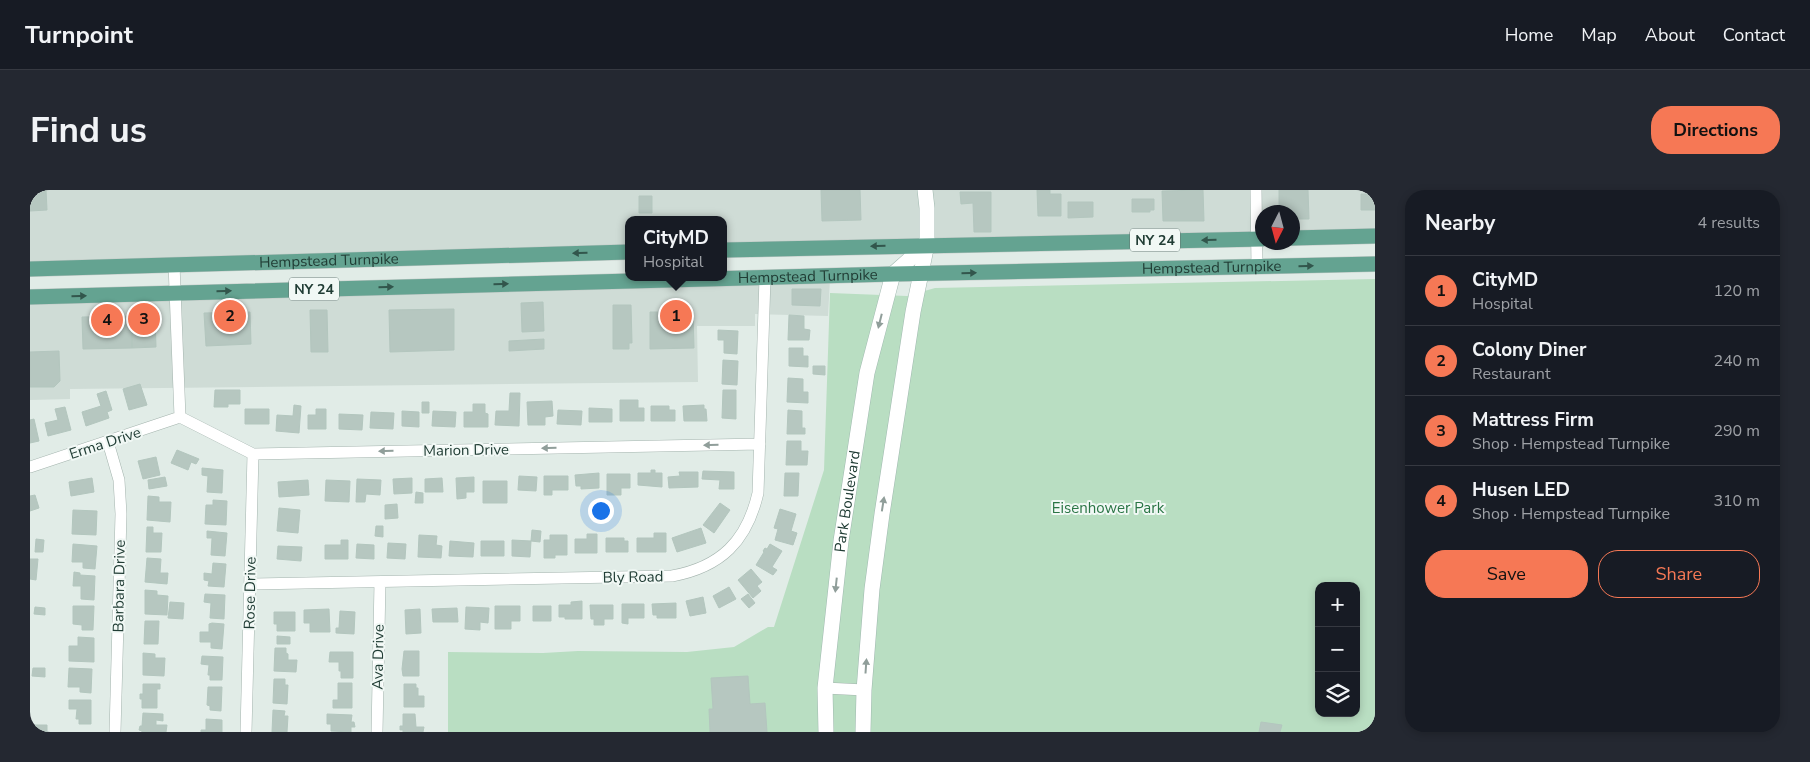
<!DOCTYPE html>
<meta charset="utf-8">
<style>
body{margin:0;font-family:"Nunito Sans",sans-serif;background:#242831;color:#f1f3f6}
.controls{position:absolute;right:15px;bottom:15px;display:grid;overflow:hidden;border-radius:10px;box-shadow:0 2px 8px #0003}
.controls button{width:45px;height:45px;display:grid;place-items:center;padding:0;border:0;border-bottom:1px solid #363941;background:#171b24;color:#f1f3f6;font:25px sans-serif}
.compass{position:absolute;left:1225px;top:15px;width:45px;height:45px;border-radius:50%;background:#171b24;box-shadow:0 2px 8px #0003;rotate:186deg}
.you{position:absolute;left:570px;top:320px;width:18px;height:18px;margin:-12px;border:4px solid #fff;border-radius:50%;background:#1a73e8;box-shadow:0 0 0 8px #1a73e833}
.badge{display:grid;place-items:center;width:32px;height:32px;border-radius:50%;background:#f67855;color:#111;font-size:16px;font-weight:700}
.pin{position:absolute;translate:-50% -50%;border:2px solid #fff;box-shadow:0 1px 5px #0006}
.popup{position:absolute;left:595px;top:26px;width:102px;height:65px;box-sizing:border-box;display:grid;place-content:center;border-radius:10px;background:#171b24;filter:drop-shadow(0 1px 4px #0005);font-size:16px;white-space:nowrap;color:#9ea1a6}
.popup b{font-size:19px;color:#f1f3f6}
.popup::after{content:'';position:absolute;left:50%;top:100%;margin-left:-10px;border:10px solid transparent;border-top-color:#171b24}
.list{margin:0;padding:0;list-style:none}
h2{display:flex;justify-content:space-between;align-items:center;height:65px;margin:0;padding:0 20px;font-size:21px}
h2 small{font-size:16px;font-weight:400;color:#9ea1a6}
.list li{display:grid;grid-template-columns:32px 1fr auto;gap:15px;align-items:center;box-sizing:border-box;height:70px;padding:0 20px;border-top:1px solid #363941}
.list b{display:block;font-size:19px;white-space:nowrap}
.list p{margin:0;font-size:16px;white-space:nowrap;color:#9ea1a6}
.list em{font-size:16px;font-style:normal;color:#9ea1a6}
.actions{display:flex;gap:10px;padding:15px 20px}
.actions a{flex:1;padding:11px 0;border:1px solid #f67855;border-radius:20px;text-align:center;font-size:18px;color:#f67855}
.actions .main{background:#f67855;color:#111}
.icon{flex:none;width:28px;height:28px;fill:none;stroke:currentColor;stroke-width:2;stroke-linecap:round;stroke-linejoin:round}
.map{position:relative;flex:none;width:1345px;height:542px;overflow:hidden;border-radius:20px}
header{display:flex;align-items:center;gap:30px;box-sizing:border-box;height:70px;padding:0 25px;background:#171b24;border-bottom:1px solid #363941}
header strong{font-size:24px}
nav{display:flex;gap:28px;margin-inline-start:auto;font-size:18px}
.intro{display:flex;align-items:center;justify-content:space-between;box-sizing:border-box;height:120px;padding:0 30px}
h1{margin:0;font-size:35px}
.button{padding:12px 22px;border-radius:20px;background:#f67855;color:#111;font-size:18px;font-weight:700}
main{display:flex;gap:30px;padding:0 30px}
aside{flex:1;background:#171b24;border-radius:20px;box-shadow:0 2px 8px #0003}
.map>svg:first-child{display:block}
</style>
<header>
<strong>Turnpoint</strong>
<nav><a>Home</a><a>Map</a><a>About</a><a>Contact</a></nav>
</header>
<div class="intro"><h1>Find us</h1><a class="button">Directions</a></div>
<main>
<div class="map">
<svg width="1345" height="542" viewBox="0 0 1345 542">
<rect width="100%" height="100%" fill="#e1ece7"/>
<path fill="#cfdcd6" d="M0 0H1345V45L1263 47 1262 22H1232V47L694 60V30H598V63L0 79Z
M800 89 798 126 725 124V136H667L668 192 40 199V209L0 210V110Z"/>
<path fill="#b9dec2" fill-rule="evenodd" d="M1345 89V542H418V462L513 463 548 461 657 462 704 457 738 437H744L794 280 800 103 877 106 905 98ZM1289 396H1326V523H1289Z"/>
<path fill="#b6c7c0" stroke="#b3c6be" d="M0 0H16L17 20 0 21Z
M791 0H830L831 30 792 31Z
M1007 0H1020V4H1031V26H1008Z
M1173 0 1174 31H1133L1132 1Z
M1249 0H1278L1279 29H1262V22H1249Z
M930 2H961V42H944L943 13 931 14Z
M1331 4H1345V20H1331Z
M609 6H622V23H609Z
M1102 9H1124V20H1120V22H1102Z
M1038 12H1063V27L1038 28Z
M762 99H791L790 116 762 115Z
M513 112 514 141 492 142 491 113Z
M583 115H601L602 153H599V159H583Z
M424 119V160L360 162 359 120Z
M280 120H297L298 162H281Z
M220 122 221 154 176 156 174 123Z
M620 122H663L664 158 620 159Z
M759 125 774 126V139L780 140 779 150H758Z
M101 126 102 158 53 159 52 127Z
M101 126H125L126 157 102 158Z
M688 140 708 141 707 164 694 163V150H688Z
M514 149V159L479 161V151Z
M759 158H773V166H778V177L759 176Z
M29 161 30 191 24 197H0V162Z
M693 170 708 171 707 195 692 194Z
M783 176H795V185L783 184Z
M758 188 773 189V202H778V213L757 212Z
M110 194 117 215 99 220 93 199Z
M185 200H210V214H198V217H184Z
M693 200H706V229L692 228Z
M76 201 82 220 77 222 79 228 56 236 52 222 71 216 67 204Z
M480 203H490L489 236 465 235 466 221H479Z
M590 210H608V218H614V231H590Z
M522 211 523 226 515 227V235H498L497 212Z
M392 212H399V223H392Z
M443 214H455V223L458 224V237H434V222H443Z
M264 215 271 216 269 243 246 241 247 225 263 226Z
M674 215V219H676L677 231H654L653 216Z
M621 216H639V220H645V231H621Z
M35 217 41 240 18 246 15 233 28 230 25 219Z
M559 218 582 219V232H559Z
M215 219H239V234H215Z
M286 219H296V239H278V225H286Z
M528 220 552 221 551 235 527 234Z
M758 220 772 221V238H775V244H757Z
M372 221 389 222V237L372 236Z
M403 221 426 222 425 237 402 236Z
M341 222 364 223 363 239 340 238Z
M309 224 333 225 332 240 309 239Z
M4 229 9 251 0 253V230Z
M757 251H771V261H778L777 275H756Z
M147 260 169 269 166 274 161 272 158 280 141 273Z
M126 267 130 285 113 289 108 271Z
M172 278 193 280 192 303 177 302 178 286 172 285Z
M621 280H625V283H632V297L608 295V283H621Z
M673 281 704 282V299H689L690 290 672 289Z
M649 282H668V297L639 298 638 287 650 286Z
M569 283V298L551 299V296H546L545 285Z
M755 283H769L768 306H754Z
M577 284H600V298H591V305H577Z
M489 286 507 287 506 301 488 300Z
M514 286H538V300H522V305H514Z
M135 287 137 296 119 299 118 290Z
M444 287V302H436V308L427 309 426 288Z
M62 288 64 302 41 306 39 292Z
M382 288V303L364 304 363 289Z
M412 288 413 302H395V289Z
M327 289 351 290 350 305 336 304 335 312H326Z
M278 290 279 305 249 307 248 292Z
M296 290 320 291 319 312 295 311Z
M453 291H477V313H453Z
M386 302 393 303V313H385Z
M5 305 9 318 0 321V306Z
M118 306 129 307V312H141L140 332 117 330Z
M183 310 197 311 196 335 175 334 176 315H183Z
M690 313 700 320 684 343 673 335Z
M367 314 368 328 355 329V315Z
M249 318 270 320 268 343 247 341Z
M750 319 766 324 761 341 767 343 763 355 745 350 748 339 744 338Z
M43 320 67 321 66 345 42 344Z
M346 336H353V347L345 346Z
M117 337H123V343H132L131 362H116Z
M671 338 676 353 647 362 642 348Z
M502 340 511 341 510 352 501 351Z
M177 341 197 343 195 366 181 365 182 348H177Z
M624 343H636V362H607V348H624Z
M557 344H567V363H545V349H557Z
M389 345 407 346 406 355 412 356 411 368 388 367Z
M520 345H537V365H525V368H514V350H520Z
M576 348H594V351H598V362H576Z
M6 349 14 350 13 362H5Z
M311 350H318V369H295V355H311Z
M482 350 501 351 500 367 482 366Z
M420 351 444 353 443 367 419 366Z
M451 351H474V366H451Z
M358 353 376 354 375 369 357 368Z
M43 354 67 356 65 379 53 378V372H42Z
M327 354 344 355V369L326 368Z
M740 354 752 361 742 377 747 380 743 385 726 375 734 362 733 361 735 358 737 359Z
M248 356 272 357 271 371 247 369Z
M117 368 131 369 130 383H138L137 394 115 392Z
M0 369H8L6 390 0 389Z
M183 373 196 374 194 397 178 396 179 391 174 390V383L182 384Z
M721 379 732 392 727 396 731 401 723 408 708 390Z
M44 382 50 383V385L65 386 64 410 51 409V396H43Z
M699 397 706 409 689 418 683 406Z
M115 400 127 401V405L138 406 137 425 115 424Z
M175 404 195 405 194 429 180 428 181 413 174 412Z
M718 404 725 413 719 418 711 409Z
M673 407 676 423 660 426 656 411Z
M552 411V429H535V427H529V415H541V412Z
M140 412 154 413 153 429 138 428Z
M646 413V428H627V425H623L622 414Z
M592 414H614V428H598V434L592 433Z
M560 415H583V429H574V435H564V429H561Z
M43 416H64L63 440H52V435L43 434Z
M465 416H490V431H481V439H465Z
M503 416H521V431H503Z
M5 417 15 418V425L4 424Z
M436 417 459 418 458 433 450 432V440L435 439Z
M427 418 428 432H403L402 419Z
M299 419 300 442H280V433H274V420Z
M390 419 391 443 376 444 375 420Z
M310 421 325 422 324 444 306 443V438H309Z
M244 422H265V441H247V434H244Z
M115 431H129L128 454H114Z
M182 433 194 434 192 459 181 458V452H170V442H179V434Z
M247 446 260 447V454H247Z
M48 447 64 448V472L39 471V456H48Z
M245 458H256V463L258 464V470H267L266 482 244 481Z
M374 461H389V486H373L372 479Z
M300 462H323V488H311V481H309V472H299Z
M113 463 125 464V468H135L134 486 113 485Z
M172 466 193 467 192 490H180V485H178L179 475 171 474Z
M3 478H15V487L2 486Z
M39 478 62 479 61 503 50 502V497H38Z
M718 486 720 514 735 513 737 542H680L679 519H683L681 488Z
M244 489H255V495H258L257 514 243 513Z
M308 493H322V518H303V510H308Z
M113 494H130V499H127V518H112V509H110V504H113Z
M374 494H386V498H388V506H394V517H374Z
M178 497H192L191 521 180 520V516L177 515Z
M39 510H61V534H49V529H46L47 519H39Z
M243 520 255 521 254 526H258L257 542H242Z
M113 523 133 524V531L126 530V535H137L136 542H112V541L109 540 110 536H112Z
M297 524 322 525 321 532H324L325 537H321V542L301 541V534H297Z
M373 524H385L386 537H394L393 542H373V540H370V536H373Z
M176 529 192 530V542H171V540H176Z
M1231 532 1252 535 1250 542H1229Z
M5 535H17V542H5Z"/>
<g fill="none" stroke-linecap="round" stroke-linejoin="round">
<defs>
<path id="street" d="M1226 0 1227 77
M144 74 150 227
M150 227 223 264 730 254
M78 252 89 290 91 324 85 542
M0 277 150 227
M220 394 642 386C691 377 717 351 728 303L735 88
M795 498 834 500
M216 542 223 264
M347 542 350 392"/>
<g id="secondary">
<path id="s1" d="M796 542 795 498 811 351 837 183 863 84 897 54"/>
<path d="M833 542 834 500 842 399 852 324 883 122 897 54V18L895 0"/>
</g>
<g id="primary">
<path d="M1262 48 1345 46"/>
<path d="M694 60 1232 49"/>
<path id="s2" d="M0 79 598 62"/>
<path id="s3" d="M0 107 863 84 1345 74"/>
</g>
</defs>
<use href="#street" stroke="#a4b4ae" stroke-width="12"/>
<use href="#secondary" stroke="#9fb8af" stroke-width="16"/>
<use href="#primary" stroke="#c1c9c6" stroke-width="16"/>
<use href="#street" stroke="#fff" stroke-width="11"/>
<use href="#secondary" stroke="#fff" stroke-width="15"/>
<use href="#primary" stroke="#64a391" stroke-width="15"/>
</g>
<defs><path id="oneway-solid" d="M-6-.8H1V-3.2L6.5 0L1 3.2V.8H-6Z" transform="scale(1.25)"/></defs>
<g fill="#32564c">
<use href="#oneway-solid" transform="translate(1179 50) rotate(179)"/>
<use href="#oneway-solid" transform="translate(848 56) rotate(179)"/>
<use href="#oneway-solid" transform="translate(550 63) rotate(178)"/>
<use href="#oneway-solid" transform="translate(1276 76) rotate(-1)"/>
<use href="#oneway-solid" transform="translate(939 83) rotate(-1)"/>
<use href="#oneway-solid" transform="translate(471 94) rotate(-1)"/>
<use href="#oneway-solid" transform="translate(356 97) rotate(-1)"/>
<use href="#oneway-solid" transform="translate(194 101) rotate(-1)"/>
<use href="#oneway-solid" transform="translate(49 106) rotate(-2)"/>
</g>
<g fill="#909e9a">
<use href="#oneway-solid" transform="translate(850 131) rotate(104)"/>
<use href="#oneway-solid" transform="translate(681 255) rotate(179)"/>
<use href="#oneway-solid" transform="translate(519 258) rotate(179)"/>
<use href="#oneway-solid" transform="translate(356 261) rotate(179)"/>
<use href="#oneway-solid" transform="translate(853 314) rotate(-81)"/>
<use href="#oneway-solid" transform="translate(806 395) rotate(96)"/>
<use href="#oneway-solid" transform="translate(836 476) rotate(-86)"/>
</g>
<g text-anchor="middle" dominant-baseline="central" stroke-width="4" stroke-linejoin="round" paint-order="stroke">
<g fill="#f1f8f5" stroke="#5f756f" stroke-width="1">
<rect x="1100" y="38.5" width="50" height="23" rx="4"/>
<rect x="259" y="87.5" width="50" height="23" rx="4"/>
</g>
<g font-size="14" font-weight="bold" fill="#213d35">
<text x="1125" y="50">NY 24</text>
<text x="284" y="99">NY 24</text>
</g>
<g font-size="15" fill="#213d35" stroke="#f1f8f5">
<text stroke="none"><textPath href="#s2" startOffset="299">Hempstead Turnpike</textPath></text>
<text stroke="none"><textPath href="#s3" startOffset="1182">Hempstead Turnpike</textPath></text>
<text stroke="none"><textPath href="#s3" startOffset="778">Hempstead Turnpike</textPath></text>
<text transform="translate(75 253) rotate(-18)">Erma Drive</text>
<text transform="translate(436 260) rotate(-1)">Marion Drive</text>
<text stroke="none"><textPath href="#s1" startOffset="232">Park Boulevard</textPath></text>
<text transform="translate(603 387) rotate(-1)">Bly Road</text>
<text transform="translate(89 396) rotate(-89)">Barbara Drive</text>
<text transform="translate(220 403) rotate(-89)">Rose Drive</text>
<text transform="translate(348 467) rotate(-89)">Ava Drive</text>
</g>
<g font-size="15" fill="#2a7545" stroke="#f1f8f5">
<text x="1078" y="318">Eisenhower Park</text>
</g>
</g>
</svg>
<div class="controls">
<button>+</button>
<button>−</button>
<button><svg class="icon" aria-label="layers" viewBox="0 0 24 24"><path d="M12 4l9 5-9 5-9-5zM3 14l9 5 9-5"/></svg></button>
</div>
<svg class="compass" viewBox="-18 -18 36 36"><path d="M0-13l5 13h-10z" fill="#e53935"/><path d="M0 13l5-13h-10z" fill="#9ea1a6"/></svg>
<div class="you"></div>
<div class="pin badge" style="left:646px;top:126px">1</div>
<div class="popup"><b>CityMD</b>Hospital</div>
<div class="pin badge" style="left:200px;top:126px">2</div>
<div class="pin badge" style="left:114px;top:129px">3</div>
<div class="pin badge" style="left:77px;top:130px">4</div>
</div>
<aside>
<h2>Nearby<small>4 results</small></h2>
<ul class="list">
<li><span class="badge">1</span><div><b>CityMD</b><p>Hospital</p></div><em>120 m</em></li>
<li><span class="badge">2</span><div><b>Colony Diner</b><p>Restaurant</p></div><em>240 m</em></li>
<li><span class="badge">3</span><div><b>Mattress Firm</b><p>Shop · Hempstead Turnpike</p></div><em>290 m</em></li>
<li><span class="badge">4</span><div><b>Husen LED</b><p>Shop · Hempstead Turnpike</p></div><em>310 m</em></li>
</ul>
<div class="actions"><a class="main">Save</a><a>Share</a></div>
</aside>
</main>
